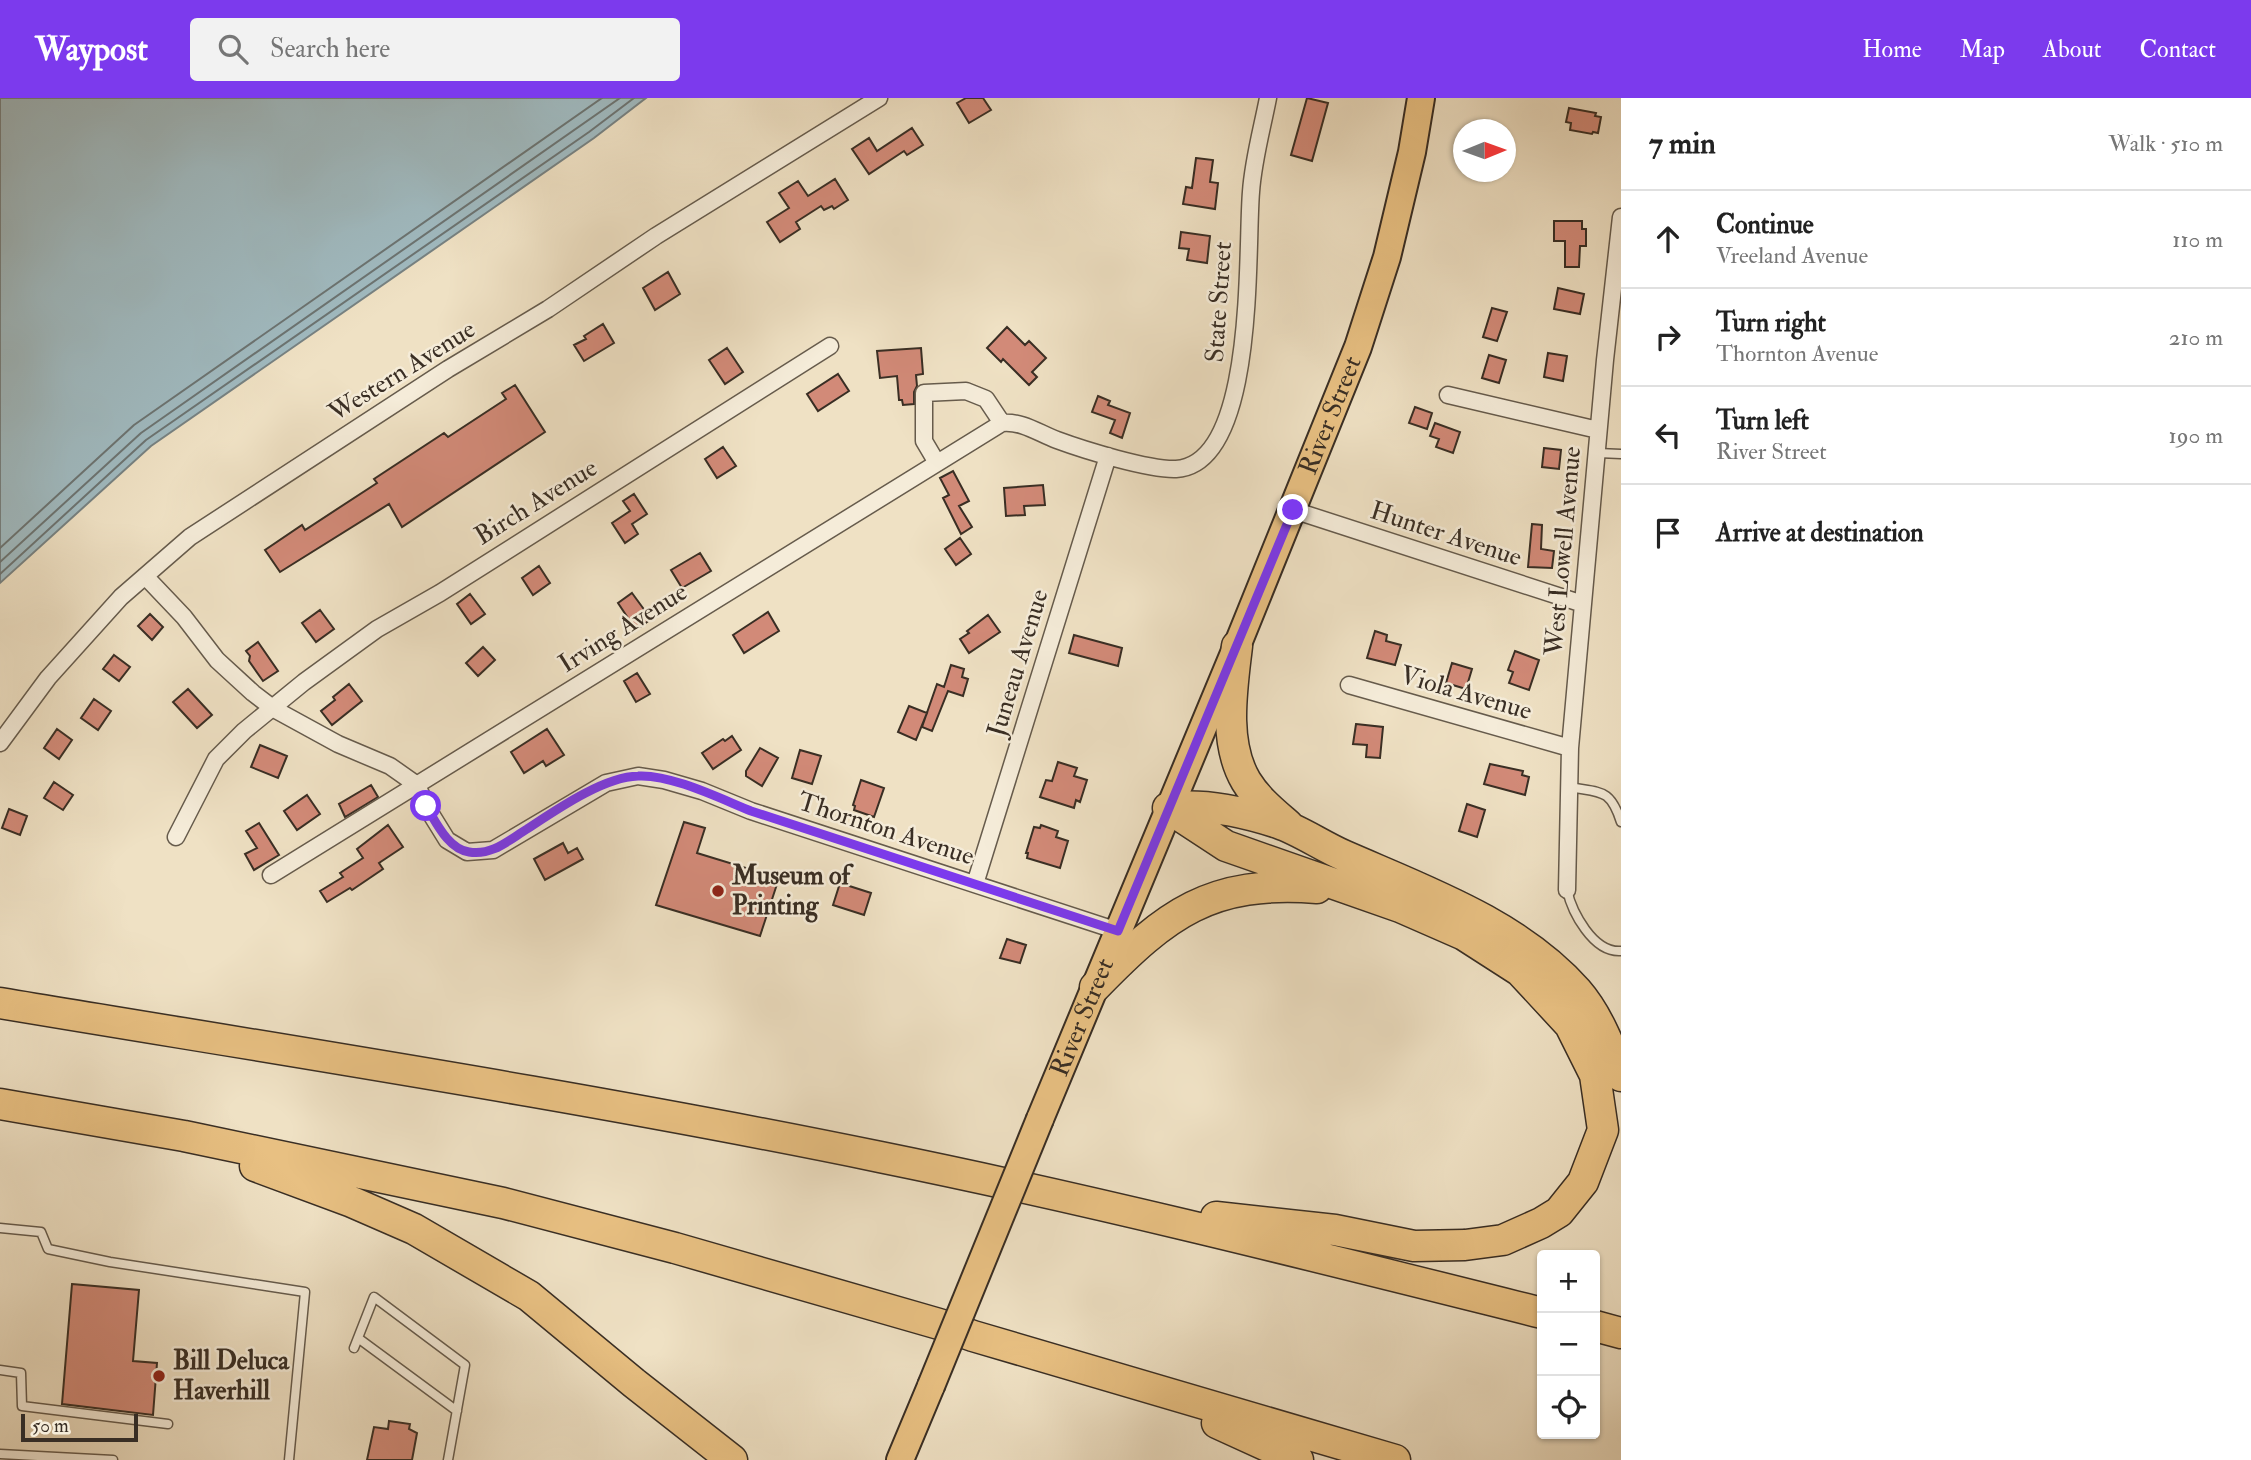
<!DOCTYPE html>
<meta charset="utf-8">
<style>
body{margin:0;font-family:"IM FELL Double Pica",serif;background:#f2f2f2;color:#222}
.controls{position:absolute;right:21px;bottom:21px;display:grid;overflow:hidden;border-radius:7px;box-shadow:0 2px 5px #0004}
.controls button{width:63px;height:63px;display:grid;place-items:center;padding:0;border:0;border-bottom:2px solid #e0e0e0;background:#fff;color:#222;font:35px sans-serif}
.compass{position:absolute;left:1453px;top:21px;width:63px;height:63px;border-radius:50%;background:#fff;box-shadow:0 2px 5px #0004;rotate:89deg}
.scale{position:absolute;left:21px;bottom:18px;width:117px;box-sizing:border-box;padding-left:7px;border:4px solid #392e24;border-top:0;font-size:19px;line-height:24px;white-space:nowrap;color:#392e24;-webkit-text-stroke:5px #f5ecd9;paint-order:stroke}
.stop{position:absolute;width:21px;height:21px;margin:-16px;border:5px solid #7c3aed;border-radius:50%;background:#fff}
.stop.end{background:#7c3aed;border-color:#fff;box-shadow:0 2px 7px #0008}
.list{margin:0;padding:0;list-style:none}
h2{display:flex;justify-content:space-between;align-items:center;height:91px;margin:0;padding:0 28px;font-size:30px}
h2 small{font-size:23px;font-weight:400;color:#767676}
.list li{display:grid;grid-template-columns:46px 1fr auto;gap:21px;align-items:center;box-sizing:border-box;height:98px;padding:0 28px;border-top:2px solid #e0e0e0}
.list b{display:block;font-size:26px;white-space:nowrap}
.list p{margin:0;font-size:23px;white-space:nowrap;color:#767676}
.list em{font-size:23px;font-style:normal;color:#767676}
.icon{flex:none;width:38px;height:38px;fill:none;stroke:currentColor;stroke-width:2;stroke-linecap:round;stroke-linejoin:round}
.map{position:relative;flex:none;width:1621px;height:1362px;overflow:hidden}
header{display:flex;align-items:center;gap:42px;box-sizing:border-box;height:98px;padding:0 35px;background:#7c3aed;color:#fff}
header strong{font-size:33px}
nav{display:flex;gap:38px;margin-inline-start:auto;font-size:24px}
.search{width:490px;height:63px;background:#f2f2f2;display:flex;align-items:center;gap:18px;box-sizing:border-box;padding:0 24px;border-radius:7px;color:#767676;font-size:26px}
main{display:flex}
aside{flex:1;background:#fff}
.map>svg:first-child{display:block}
</style>
<header>
<strong>Waypost</strong>
<div class="search"><svg class="icon" aria-label="search" viewBox="0 0 24 24"><circle cx="10" cy="10" r="6"/><path d="M15 15l6 6"/></svg>Search here</div>
<nav><a>Home</a><a>Map</a><a>About</a><a>Contact</a></nav>
</header>
<main>
<div class="map">
<svg width="1621" height="1362" viewBox="0 0 1621 1362">
<rect width="100%" height="100%" fill="#efe1c4"/>
<filter id="stains"><feTurbulence type="fractalNoise" baseFrequency=".00286" numOctaves="4"/><feColorMatrix values="0 0 0 0 .2 0 0 0 0 .09 0 0 0 0 .02 0 0 0 .5 -.17"/></filter>
<radialGradient id="worn" r=".72"><stop offset=".6" stop-color="#630" stop-opacity="0"/><stop offset="1" stop-color="#630" stop-opacity=".3"/></radialGradient>
<path fill="#a0bac0" stroke="#778282" stroke-width="2" d="M0 0H646L594 40 151 348 0 485Z"/>
<g fill="none" stroke-linecap="round" stroke-linejoin="round">
<path stroke="#6c7472" stroke-width="2" d="M0 450 134 327 602 0
M0 464 141 335 620 0
M0 476 146 342 589 34 634 0"/>
</g>
<path fill="#d28a78" stroke="#392e24" stroke-width="2" d="M966 0H983L991 12 969 25 957 5Z
M1307 0 1328 5 1312 63 1291 57Z
M1569 10 1596 15 1595 18 1601 19 1598 35 1593 34 1592 36 1570 32 1571 25 1566 24Z
M912 30 923 47 907 57 904 53 869 76 852 51 869 40 877 53Z
M1196 60 1213 62 1210 84 1218 85 1215 111 1183 106 1186 89 1192 90Z
M835 81 848 102 834 111 832 108 824 112 821 108 796 124 800 131 780 144 767 124 789 110 779 95 798 83 808 98Z
M1554 123H1582V131H1586V148H1580L1579 169H1565V143H1554Z
M1181 134 1210 138 1207 165 1187 162 1189 151 1179 150Z
M668 174 680 196 655 212 643 190Z
M1558 190 1584 196 1580 216 1554 211Z
M1492 210 1507 214 1497 243 1483 239Z
M603 226 614 245 584 263 574 247 586 241 584 238Z
M1007 229 1025 247 1029 243 1046 260 1032 274 1037 279 1029 287 1003 261 1001 264 987 250Z
M727 250 743 274 725 286 709 262Z
M921 250 923 276 916 277 917 288 914 294V306L903 307 902 302H899L897 278 880 280 877 253Z
M1548 255 1567 258 1563 283 1544 279Z
M1489 257 1506 262 1499 285 1482 280Z
M838 276 849 293 818 313 807 296Z
M515 287 545 334 402 429 389 406 280 474 265 452 302 427 305 432 377 385 374 381 444 335 448 339 506 301 502 295Z
M1098 298 1110 303 1108 307 1130 315 1122 340 1110 335 1115 322 1092 314Z
M1415 309 1432 315 1427 331 1409 325Z
M1435 325 1460 334 1453 355 1436 349 1439 341 1430 338Z
M723 349 736 368 717 380 705 361Z
M1544 350 1561 352 1559 371 1542 369Z
M953 373 969 403 959 408 972 429 961 436 943 400 949 397 940 380Z
M1043 387 1045 407 1024 408 1025 417 1006 418 1004 390Z
M634 396 647 416 632 426 638 436 625 445 612 425 630 413 623 403Z
M1532 426 1542 427 1541 451 1554 453 1552 470 1528 469Z
M960 440 971 456 956 467 945 451Z
M700 455 711 473 682 490 671 472Z
M539 468 550 485 533 497 522 480Z
M632 495 651 521 636 532 618 505Z
M470 496 485 516 471 526 457 506Z
M320 512 334 531 316 544 302 525Z
M768 514 779 533 744 555 733 537Z
M150 516 163 529 152 542 138 528Z
M988 517 1000 534 969 555 960 541 969 535 967 533Z
M1375 533 1387 537 1386 543 1401 547 1395 567 1367 560Z
M1074 537 1122 550 1118 568 1069 555Z
M258 544 278 573 263 583 249 563 250 558 246 553Z
M483 549 495 562 478 578 466 565Z
M1515 553 1539 562 1529 592 1509 585 1513 574 1508 572Z
M114 557 130 569 119 583 103 571Z
M1452 565 1472 571 1466 591 1446 585Z
M951 567 964 571 962 579 968 581 963 598 948 593 932 633 922 629 937 586 944 589Z
M637 575 650 596 636 604 624 583Z
M349 586 362 603 332 627 321 613 335 602 333 599Z
M188 591 212 617 197 630 173 604Z
M94 601 111 613 98 632 81 620Z
M909 608 927 615 916 642 898 634Z
M1356 626 1383 629 1380 660 1366 659 1367 647 1353 646Z
M57 631 72 642 59 661 44 650Z
M547 631 564 657 546 668 543 663 524 675 511 654Z
M732 638 741 652 713 671 702 655 723 641 725 643Z
M260 647 287 658 278 680 251 669Z
M760 650 778 660 762 688 746 678V673Z
M800 652 821 658 812 686 792 680Z
M1058 664 1077 670 1074 678 1087 682 1080 704 1076 702 1074 710 1040 699 1046 682 1052 683Z
M1490 666 1523 673 1522 677 1529 679 1525 697 1484 686Z
M861 682 884 690 874 719 854 712 855 708 853 707Z
M54 684 73 697 63 712 44 700Z
M371 687 378 699 345 719 339 706Z
M307 697 320 716 297 732 284 713Z
M1467 706 1485 712 1477 739 1459 733Z
M9 711 27 718 20 737 2 730Z
M684 724 705 730 697 755 779 780 760 838 656 807Z
M259 725 279 757 254 772 245 756 257 750 246 733Z
M388 727 403 749 379 765 383 771 352 792 350 790 327 804 320 793 343 779 340 775 363 760 357 751Z
M1041 727 1058 733 1056 739 1068 743 1060 770 1027 760 1028 755H1026L1034 729 1040 730Z
M563 745 568 755 577 750 583 761 545 782 534 761Z
M840 785 871 795 864 817 833 807Z
M1007 841 1026 847 1020 865 1000 860Z
M72 1186 139 1192 133 1263 157 1265 153 1317 62 1306Z
M389 1323 410 1326 409 1331 417 1335 412 1362H367L374 1329 388 1331Z"/>
<g fill="none" stroke-linecap="round" stroke-linejoin="round">
<defs>
<path id="service" d="M1598 355 1621 356
M1569 689C1601 695 1610 690 1621 724
M1567 792C1572 814 1593 855 1621 853
M0 1130 41 1134 48 1151 110 1164 305 1194 289 1362
M358 1240 457 1313
M354 1250 374 1199 465 1267 448 1362
M0 1272 21 1275 22 1308 168 1326
M0 1356 113 1362"/>
<path id="minor" d="M1448 297 1598 332
M937 365 924 343V295L966 293 986 301 1002 325
M1293 412 1583 506
M145 478 184 519 217 562 253 595 274 611 338 646 390 668 417 687 426 708 447 742 467 754 493 752 606 685 638 678 664 682 702 693 751 713 1118 833
M1349 587 1570 650
M0 645 48 580 121 499 190 439 448 271 548 211 656 138 879 0
M176 739 216 661 244 633 304 584 377 531 440 495 830 248
M271 777 1002 325C1023 323 1038 335 1057 342 1084 352 1149 372 1176 371 1257 366 1246 152 1251 94 1253 63 1262 31 1268 0
M975 786 1108 358
M1567 792 1570 650 1605 262 1621 119"/>
<g id="primary">
<path id="s1" d="M1040 1021 1237 548 1358 249 1387 159 1412 54 1421 0"/>
<path d="M900 1362 931 1288"/>
</g>
<path id="motorway" d="M1237 548C1232 591 1223 644 1246 683 1257 701 1272 713 1288 727
M1168 710 1226 748 1400 809 1464 837 1520 873 1570 927 1595 977 1603 1032 1583 1084 1559 1114 1541 1125 1503 1142 1465 1147 1414 1148 1335 1132 1216 1119
M1168 710C1203 705 1244 714 1278 725 1301 733 1322 748 1345 758 1425 793 1518 826 1577 893 1598 917 1610 949 1621 978
M1095 889C1167 815 1210 782 1317 790
M0 905C294 954 588 999 880 1059 1102 1104 1322 1160 1542 1215
M0 1006 184 1038 503 1105 675 1150 939 1226 973 1238 1395 1362
M255 1068 352 1104 414 1131 529 1198 634 1285 732 1362
M1595 1228 1621 1235
M1217 1325 1298 1362"/>
</defs>
<use href="#service" stroke="#665b4c" stroke-width="11"/>
<use href="#minor" stroke="#665b4c" stroke-width="19"/>
<use href="#primary" stroke="#392e24" stroke-width="30"/>
<use href="#motorway" stroke="#392e24" stroke-width="33"/>
<use href="#service" stroke="#f5ecd9" stroke-width="8"/>
<use href="#minor" stroke="#f5ecd9" stroke-width="16"/>
<use href="#primary" stroke="#e8c082" stroke-width="26"/>
<use href="#motorway" stroke="#e8c082" stroke-width="30"/>
<defs>
<path id="primary-bridge" d="M931 1288 1040 1021"/>
</defs>
<use href="#primary-bridge" stroke="#392e24" stroke-width="30" stroke-linecap="butt"/>
<use href="#primary-bridge" stroke="#e8c082" stroke-width="26"/>
</g>
<g fill="none" stroke-linecap="round" stroke-linejoin="round">
<path stroke="#7c3aed" stroke-width="9" d="M426 708C436 724 448 751 469 754 492 758 509 742 527 731 556 712 603 679 638 678 671 676 721 701 751 713L1118 833 1293 412"/>
</g>
<g fill="#8f2418" stroke="#f5ecd9" stroke-width="2.5">
<circle cx="718" cy="793" r="7"/>
<circle cx="159" cy="1278" r="7"/>
</g>
<g text-anchor="middle" dominant-baseline="central" stroke-width="5" stroke-linejoin="round" paint-order="stroke">
<g font-size="26" fill="#392e24" stroke="#f5ecd9">
<text transform="translate(1219 204) rotate(-86)">State Street</text>
<text transform="translate(402 273) rotate(-32)">Western Avenue</text>
<text stroke="none"><textPath href="#s1" startOffset="761">River Street</textPath></text>
<text transform="translate(536 404) rotate(-32)">Birch Avenue</text>
<text transform="translate(1446 436) rotate(18)">Hunter Avenue</text>
<text transform="translate(1563 453) rotate(-85)">West Lowell Avenue</text>
<text transform="translate(623 530) rotate(-32)">Irving Avenue</text>
<text transform="translate(1018 565) rotate(-73)">Juneau Avenue</text>
<text transform="translate(1466 595) rotate(16)">Viola Avenue</text>
<text transform="translate(886 731) rotate(18)">Thornton Avenue</text>
<text stroke="none"><textPath href="#s1" startOffset="110">River Street</textPath></text>
</g>
<g font-size="26" font-weight="bold" fill="#392e24" stroke="#f5ecd9" text-anchor="start">
<text x="732" y="778">Museum of<tspan x="732" dy="30">Printing</tspan></text>
<text x="173" y="1263">Bill Deluca<tspan x="173" dy="30">Haverhill</tspan></text>
</g>
</g>
<rect width="100%" height="100%" filter="url(#stains)"/>
<rect width="100%" height="100%" fill="url(#worn)"/>
</svg>
<div class="controls">
<button>+</button>
<button>−</button>
<button><svg class="icon" aria-label="locate" viewBox="0 0 24 24"><circle cx="12" cy="12" r="6"/><path d="M12 2v4M12 18v4M2 12h4M18 12h4"/></svg></button>
</div>
<svg class="compass" viewBox="-18 -18 36 36"><path d="M0-13l5 13h-10z" fill="#e53935"/><path d="M0 13l5-13h-10z" fill="#767676"/></svg>
<div class="scale">50 m</div>
<div class="stop" style="left:426px;top:708px"></div>
<div class="stop end" style="left:1293px;top:412px"></div>
</div>
<aside>
<h2>7 min<small>Walk · 510 m</small></h2>
<ul class="list">
<li><svg class="icon" aria-label="ahead" viewBox="0 0 24 24"><path d="M12 20V5M6 11l6-6 6 6"/></svg><div><b>Continue</b><p>Vreeland Avenue</p></div><em>110 m</em></li>
<li><svg class="icon" aria-label="right" viewBox="0 0 24 24"><path d="M7 20v-9h11M14 6l5 5-5 5"/></svg><div><b>Turn right</b><p>Thornton Avenue</p></div><em>210 m</em></li>
<li><svg class="icon" aria-label="left" viewBox="0 0 24 24"><path d="M17 20v-9H6M10 6l-5 5 5 5"/></svg><div><b>Turn left</b><p>River Street</p></div><em>190 m</em></li>
<li><svg class="icon" aria-label="arrive" viewBox="0 0 24 24"><path d="M6 21V4h12l-3 4 3 4H6"/></svg><div><b>Arrive at destination</b></div></li>
</ul>
</aside>
</main>
